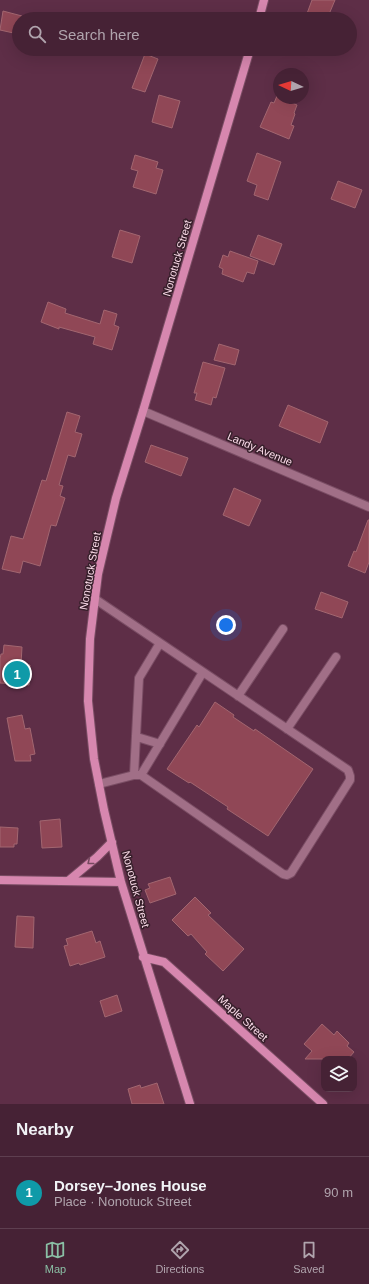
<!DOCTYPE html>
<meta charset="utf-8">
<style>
body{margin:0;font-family:Arial,sans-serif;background:#502f41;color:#f1f3f6}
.controls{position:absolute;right:12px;bottom:12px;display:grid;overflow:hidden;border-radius:8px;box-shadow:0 4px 16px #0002}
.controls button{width:36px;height:36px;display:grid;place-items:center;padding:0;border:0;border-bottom:1px solid #5e3f50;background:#462235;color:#f1f3f6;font:20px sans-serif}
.compass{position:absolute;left:273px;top:68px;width:36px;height:36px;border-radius:50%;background:#462235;box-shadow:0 4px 16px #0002;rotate:274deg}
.you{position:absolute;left:226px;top:625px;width:14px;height:14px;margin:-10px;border:3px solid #fff;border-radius:50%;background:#1a73e8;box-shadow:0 0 0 6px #1a73e833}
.badge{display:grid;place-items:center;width:26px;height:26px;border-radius:50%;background:#8abfa5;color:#fff;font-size:13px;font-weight:700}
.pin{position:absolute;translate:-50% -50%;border:2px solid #fff;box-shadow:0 1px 4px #0006}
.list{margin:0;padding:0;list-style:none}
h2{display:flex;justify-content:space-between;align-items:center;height:52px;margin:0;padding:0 16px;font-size:17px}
h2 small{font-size:13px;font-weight:400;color:#b0a4ad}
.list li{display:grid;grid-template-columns:26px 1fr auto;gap:12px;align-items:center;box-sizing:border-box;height:72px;padding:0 16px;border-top:1px solid #5e3f50}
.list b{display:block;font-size:15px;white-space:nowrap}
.list p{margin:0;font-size:13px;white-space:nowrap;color:#b0a4ad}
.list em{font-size:13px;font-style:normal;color:#b0a4ad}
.icon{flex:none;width:22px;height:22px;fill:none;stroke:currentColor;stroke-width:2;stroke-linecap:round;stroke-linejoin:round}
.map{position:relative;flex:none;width:369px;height:1104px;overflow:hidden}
.search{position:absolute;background:#462235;box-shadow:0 4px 16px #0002;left:12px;right:12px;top:12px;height:44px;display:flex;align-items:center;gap:10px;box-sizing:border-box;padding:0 14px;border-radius:22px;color:#b0a4ad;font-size:15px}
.sheet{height:124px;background:#462235}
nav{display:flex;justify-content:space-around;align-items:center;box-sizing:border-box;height:56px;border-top:1px solid #5e3f50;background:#462235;font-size:11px;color:#b0a4ad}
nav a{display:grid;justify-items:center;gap:2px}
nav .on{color:#8abfa5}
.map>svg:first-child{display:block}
</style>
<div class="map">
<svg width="369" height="1104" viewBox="0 0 369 1104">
<rect width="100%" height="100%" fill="#5e2e47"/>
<path fill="#904756" stroke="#a26670" d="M312 0H335L327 19H305Z
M3 11 22 16V19H19L18 34 0 30Z
M145 54 158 59 145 92 132 88Z
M159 95 180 101 172 128 152 122Z
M277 96 297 105 294 113 295 114 291 125 294 126 289 139 260 127 271 102 274 103Z
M257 153 281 162 268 200 254 195 257 185 247 181Z
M135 155 158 162 156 168 163 170 156 194 133 187 138 171 131 169Z
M338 181 362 190 355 208 331 199Z
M120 230 140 236 132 263 112 257Z
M258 235 282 244 274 265 250 256Z
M230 251 258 261 254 274 247 272 243 282 222 274 223 269 219 267 223 255 228 257Z
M48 302 66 309 65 313 100 324 104 310 117 314 114 325 119 327 112 350 93 344 95 337 59 327V329L41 322Z
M219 344 239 350 235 365 214 360Z
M203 362 225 368 216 398 213 397 211 405 195 400 197 393H194Z
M288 405 328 422 320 443 279 426Z
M67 412 80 416 75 432 82 434 75 457 68 455 59 485 63 486 60 496 65 498 56 526 51 525 40 566 23 561 20 573 2 569 11 536 23 539 42 480 46 481Z
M151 445 188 458 181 476 145 462Z
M234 488 261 500 249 526 223 515Z
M368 520H369V562L365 573 348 566 354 551 356 552Z
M321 592 348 602 342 618 315 609Z
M4 645 22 647 21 664 30 665 29 685 0 683V659L1 654H3Z
M215 702 234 715 233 717 254 731 255 729 313 769 268 836 227 809 228 807 190 782 189 783 167 769 197 725 199 727Z
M22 715 25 729 30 728 35 754 30 755 31 761H15L7 718Z
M60 819 62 847 42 848 40 821Z
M0 827 18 828 17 844H14V847H0Z
M170 877 176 894 150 903 145 890 150 888 148 884Z
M195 897 211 913 208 915 244 949 223 971 205 954 207 952 191 934 188 936 172 920Z
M17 916 34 917 33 948 15 947Z
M92 931 96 943 100 941 105 957 80 965 79 963 70 966 64 946 68 945 66 939Z
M117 995 122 1011 105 1017 100 1001Z
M322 1024 334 1035 337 1031 349 1043 347 1046 354 1052 348 1059H305L312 1051 304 1044Z
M157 1083 164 1104H132L128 1089 140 1085 141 1088Z"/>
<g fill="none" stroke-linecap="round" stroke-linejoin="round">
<defs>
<path id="lane" d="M95 599 348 770 350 776V780L291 873 287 875 283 874 141 775H134L99 784
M238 696 283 629
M287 729 336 657
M137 737 160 744
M134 775 139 678 160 643
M141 775 203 672"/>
<path id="street" d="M143 411 369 507"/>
<path id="secondary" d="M259 19 264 0
M0 880 121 882
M68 881 97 857 112 842
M143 957 164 962 323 1104
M190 1104 121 882 104 810 94 759 88 701 90 639 98 574 116 498 143 411 250 49"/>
</defs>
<use href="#lane" stroke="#7a4d64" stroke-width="10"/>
<use href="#street" stroke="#7a4d64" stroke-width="10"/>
<use href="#secondary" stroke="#7a4d64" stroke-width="10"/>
<use href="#lane" stroke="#a16f87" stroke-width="8"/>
<use href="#street" stroke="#a16f87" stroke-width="8"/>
<use href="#secondary" stroke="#d787af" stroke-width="8"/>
</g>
<defs><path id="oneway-chevron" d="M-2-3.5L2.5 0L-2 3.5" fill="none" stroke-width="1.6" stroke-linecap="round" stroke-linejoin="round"/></defs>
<use stroke="#76495f" href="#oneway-chevron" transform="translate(90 862) rotate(141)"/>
<g text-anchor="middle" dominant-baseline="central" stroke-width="3" stroke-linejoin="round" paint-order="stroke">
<g font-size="11" fill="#fbdbe9" stroke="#361f2a">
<text transform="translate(177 258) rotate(-74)">Nonotuck Street</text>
<text transform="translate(260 449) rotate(23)">Landy Avenue</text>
<text transform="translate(90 571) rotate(-80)">Nonotuck Street</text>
<text transform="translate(136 889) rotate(75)">Nonotuck Street</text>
<text transform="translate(243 1018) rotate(42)">Maple Street</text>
</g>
</g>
</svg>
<div class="controls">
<button><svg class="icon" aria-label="layers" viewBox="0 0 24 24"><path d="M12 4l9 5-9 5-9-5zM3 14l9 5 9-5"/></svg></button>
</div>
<svg class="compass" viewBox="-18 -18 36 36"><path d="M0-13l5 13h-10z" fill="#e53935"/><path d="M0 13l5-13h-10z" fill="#b0a4ad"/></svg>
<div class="you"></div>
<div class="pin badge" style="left:17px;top:674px;background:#0f9aa8">1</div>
<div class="search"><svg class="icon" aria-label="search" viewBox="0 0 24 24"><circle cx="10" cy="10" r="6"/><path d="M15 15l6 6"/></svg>Search here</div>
</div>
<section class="sheet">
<h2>Nearby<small></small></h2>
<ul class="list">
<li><span class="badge" style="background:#0f9aa8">1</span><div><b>Dorsey–Jones House</b><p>Place · Nonotuck Street</p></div><em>90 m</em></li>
</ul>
</section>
<nav>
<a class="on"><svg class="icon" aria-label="map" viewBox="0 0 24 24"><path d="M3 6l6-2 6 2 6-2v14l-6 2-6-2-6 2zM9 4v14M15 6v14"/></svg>Map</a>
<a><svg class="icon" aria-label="directions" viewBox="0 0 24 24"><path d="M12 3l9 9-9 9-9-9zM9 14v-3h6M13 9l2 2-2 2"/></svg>Directions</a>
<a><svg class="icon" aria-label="saved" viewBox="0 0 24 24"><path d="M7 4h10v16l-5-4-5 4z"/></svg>Saved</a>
</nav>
